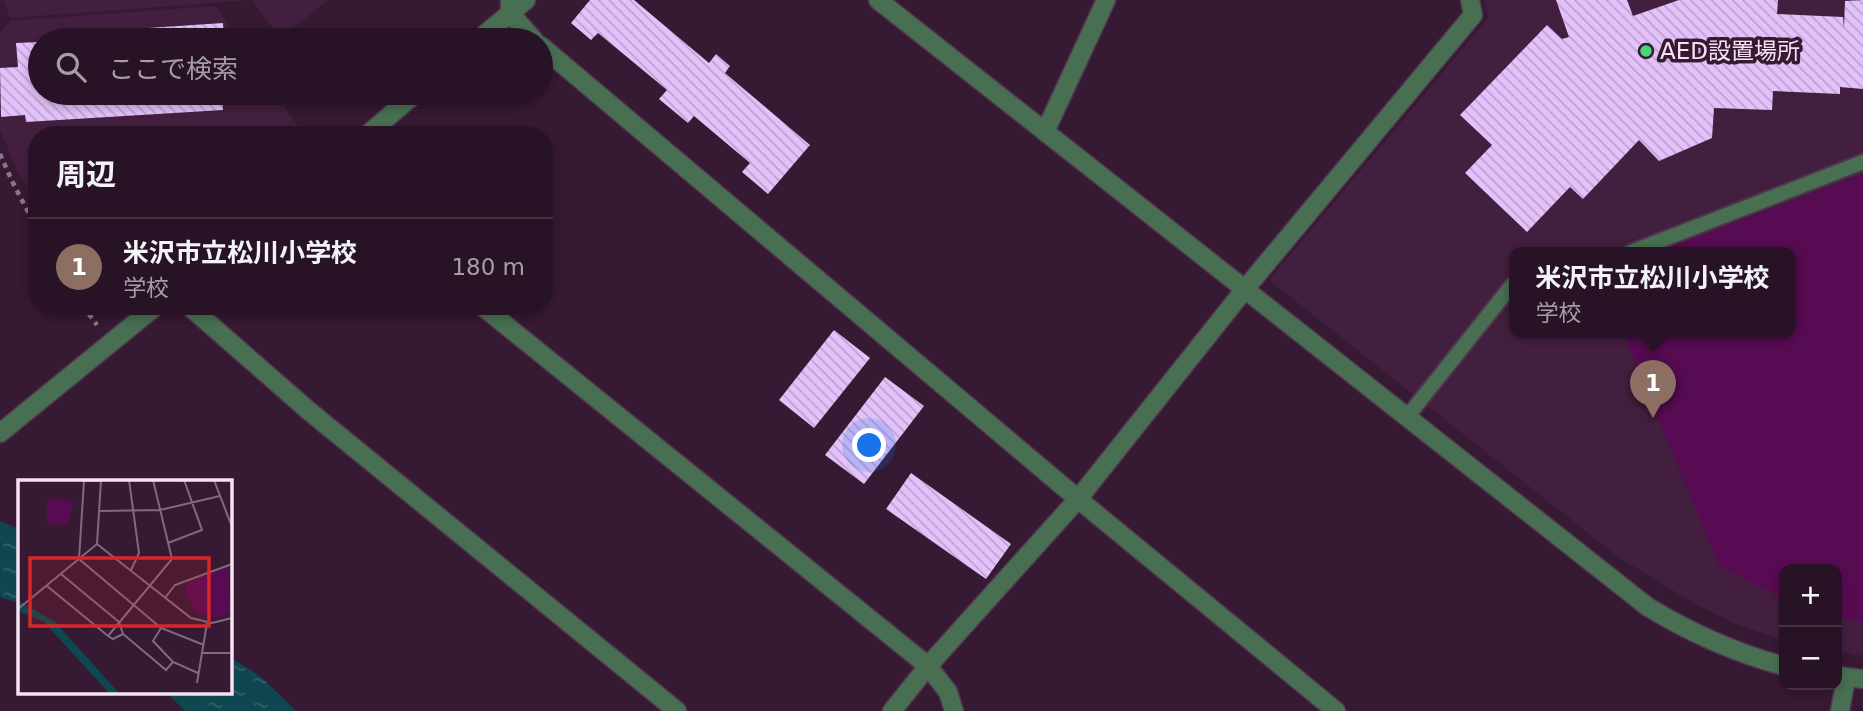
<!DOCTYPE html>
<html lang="ja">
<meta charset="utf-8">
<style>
body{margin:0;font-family:"DejaVu Sans","Noto Sans JP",sans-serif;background:#301c2e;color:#f1f3f6}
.controls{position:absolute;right:21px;bottom:21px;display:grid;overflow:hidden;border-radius:14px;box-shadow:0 4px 10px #0003}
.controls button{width:63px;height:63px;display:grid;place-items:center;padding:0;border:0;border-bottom:2px solid #443243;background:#281326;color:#f1f3f6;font:35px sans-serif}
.you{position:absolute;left:870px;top:446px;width:24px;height:24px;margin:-18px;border:5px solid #fff;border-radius:50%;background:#1a73e8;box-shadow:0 0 0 10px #1a73e833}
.badge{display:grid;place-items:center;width:46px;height:46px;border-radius:50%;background:#0f766e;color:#fff;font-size:23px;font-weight:700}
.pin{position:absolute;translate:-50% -58px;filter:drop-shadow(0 2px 4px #0008)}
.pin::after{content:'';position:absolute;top:37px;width:24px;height:21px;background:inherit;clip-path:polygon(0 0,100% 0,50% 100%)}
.popup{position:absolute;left:1509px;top:247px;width:287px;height:91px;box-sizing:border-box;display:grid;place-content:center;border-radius:14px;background:#281326;filter:drop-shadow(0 2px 5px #0005);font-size:23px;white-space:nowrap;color:#a59ea7}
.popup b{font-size:26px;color:#f1f3f6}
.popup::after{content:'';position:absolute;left:50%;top:100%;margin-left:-14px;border:14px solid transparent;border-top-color:#281326}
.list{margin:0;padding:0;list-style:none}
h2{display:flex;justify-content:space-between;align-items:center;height:91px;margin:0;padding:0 28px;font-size:30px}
h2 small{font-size:23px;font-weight:400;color:#a59ea7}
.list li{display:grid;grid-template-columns:46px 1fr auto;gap:21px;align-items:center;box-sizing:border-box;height:98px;padding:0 28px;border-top:2px solid #443243}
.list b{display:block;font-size:26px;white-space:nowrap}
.list p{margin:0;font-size:23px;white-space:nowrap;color:#a59ea7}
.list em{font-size:23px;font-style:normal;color:#a59ea7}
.icon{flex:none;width:38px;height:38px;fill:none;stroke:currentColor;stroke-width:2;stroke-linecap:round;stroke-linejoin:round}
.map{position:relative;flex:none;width:1863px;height:711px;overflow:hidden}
.search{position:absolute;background:#281326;box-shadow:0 4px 10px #0003;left:28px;top:28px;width:525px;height:77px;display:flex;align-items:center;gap:18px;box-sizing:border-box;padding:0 24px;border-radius:38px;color:#a59ea7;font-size:26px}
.panel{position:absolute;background:#281326;box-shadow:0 4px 10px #0003;left:28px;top:126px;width:525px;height:189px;border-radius:28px}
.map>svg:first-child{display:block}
</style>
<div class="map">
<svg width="1863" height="711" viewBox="0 0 1863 711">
<defs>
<pattern id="water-ripples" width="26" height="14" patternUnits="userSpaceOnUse" patternTransform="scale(1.75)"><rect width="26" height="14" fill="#0f4750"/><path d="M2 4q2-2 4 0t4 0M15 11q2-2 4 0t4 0" fill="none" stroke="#33616a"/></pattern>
<pattern id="building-back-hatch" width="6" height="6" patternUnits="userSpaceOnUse" patternTransform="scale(1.75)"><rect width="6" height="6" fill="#e3c2fb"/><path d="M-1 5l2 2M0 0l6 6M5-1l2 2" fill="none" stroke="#bda2ce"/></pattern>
</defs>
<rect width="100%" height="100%" fill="#361933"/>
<path fill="#421f3e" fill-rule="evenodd" d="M3 0H328L280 38 252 0 10 18Z
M1484 0H1863V656L1837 652V569H1784V641L1736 624 1695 604 1618 557 1269 280 1488 18ZM1515 252H1791V332H1515Z
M215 6 239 40H40V93H275L304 135H37V204L17 170 0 130V32L10 21Z"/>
<path fill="#570b52" d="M1863 174V622L1837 618V569H1784V599L1719 567 1623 332H1791V252H1657Z"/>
<path fill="url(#water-ripples)" d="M0 521 19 529V603L0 597Z
M229 657 260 676 296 711H185L166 692H229Z"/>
<path fill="url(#building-back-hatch)" d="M590 0H634L709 63 716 54 730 66 725 73 810 145 768 194 742 172 750 163 694 116 688 123 659 99 667 90 598 33 591 40 571 23Z
M1556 0H1627L1633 16 1679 0H1778L1777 14 1843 17 1844 28 1845 1 1863 0V89L1840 87V94L1773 91 1772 110 1714 108 1712 138 1659 161 1639 140 1583 199 1570 187 1527 232 1465 173 1492 145 1460 115 1547 25 1562 39 1569 37Z
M223 23 224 40H58V34Z
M40 42V93H222L223 110 26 122 25 115 1 117 0 68 18 67 16 43Z
M834 330 870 358 814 428 779 400Z
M885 377 924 406 864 484 825 455Z
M911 473 1011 544 986 579 886 509Z"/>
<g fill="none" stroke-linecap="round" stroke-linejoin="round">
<defs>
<path id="service" d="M1631 252 1863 162
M1407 417 1512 285 1515 284"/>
<path id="minor" d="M510 0V13L534 40
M541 46 1078 499 1336 711
M1045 132 1106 0
M189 306 309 411 677 711
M482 306 928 666 948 692 954 711
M892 711 928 666 1078 499 1245 289 1473 15 1470 0
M1840 711 1846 678"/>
<path id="tertiary" d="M878 0 1648 607C1691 633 1735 653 1784 666
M478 40 526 0
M367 135 416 93
M0 433 156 306
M1837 676 1863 679"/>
</defs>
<use href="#service" stroke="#51354e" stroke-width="18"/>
<use href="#minor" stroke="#51354e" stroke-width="21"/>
<use href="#tertiary" stroke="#51354e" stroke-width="21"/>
<path stroke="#8d758a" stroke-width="4.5" stroke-dasharray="5 5" stroke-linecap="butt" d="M0 154 12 181 37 229
M83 306 97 325"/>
<use href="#service" stroke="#486f51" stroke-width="14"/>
<use href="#minor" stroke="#486f51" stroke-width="18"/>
<use href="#tertiary" stroke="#486f51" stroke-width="18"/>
</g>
<circle fill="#48d778" stroke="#361933" stroke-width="2.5" cx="1646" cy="51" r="7"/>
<g text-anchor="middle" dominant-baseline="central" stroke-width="7" stroke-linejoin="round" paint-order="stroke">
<g font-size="23" fill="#f5e2f2" stroke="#361933" text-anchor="start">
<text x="1660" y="51">AED設置場所</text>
</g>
</g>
<g transform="translate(18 480)">
<rect width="214" height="214" fill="#361933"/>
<path d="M29 18 56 21 49 45 29 44ZM210 87 213 133 196 138 177 132 167 108 170 102Z" fill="#570b52"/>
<path d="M0 120 37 142 101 213H91L25 141 0 131Z" fill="#0f4750"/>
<path fill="none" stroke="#82697f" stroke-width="2" d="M111 0 121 73 113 90M196 0 214 47M83 1H66L61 79 143 148 186 165M82 31 142 30 202 16M150 63 184 50 166 0M79 64 173 138 194 143 214 138M43 94 101 142 105 154 148 190 155 182M29 106 90 156 95 159 105 154M147 118 157 105 214 84M0 129 79 64 83 0M143 148 135 161 155 182 180 193M90 156 154 79 135 0M184 173H214M179 203 189 143"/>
<path fill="#d62828" fill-opacity="0.15" stroke="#d62828" stroke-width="3.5" d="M12 78H191V146H12Z"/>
<rect width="214" height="214" fill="none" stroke="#f5e2f2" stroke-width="3.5"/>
</g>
</svg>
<div class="controls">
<button>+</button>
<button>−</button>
</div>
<div class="you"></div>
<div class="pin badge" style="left:1653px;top:418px;background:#8d6e63">1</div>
<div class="popup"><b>米沢市立松川小学校</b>学校</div>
<div class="search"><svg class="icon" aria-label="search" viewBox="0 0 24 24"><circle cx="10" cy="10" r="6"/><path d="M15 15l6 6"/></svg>ここで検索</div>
<section class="panel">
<h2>周辺<small></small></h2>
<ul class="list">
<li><span class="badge" style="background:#8d6e63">1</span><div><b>米沢市立松川小学校</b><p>学校</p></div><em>180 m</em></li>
</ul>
</section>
</div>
